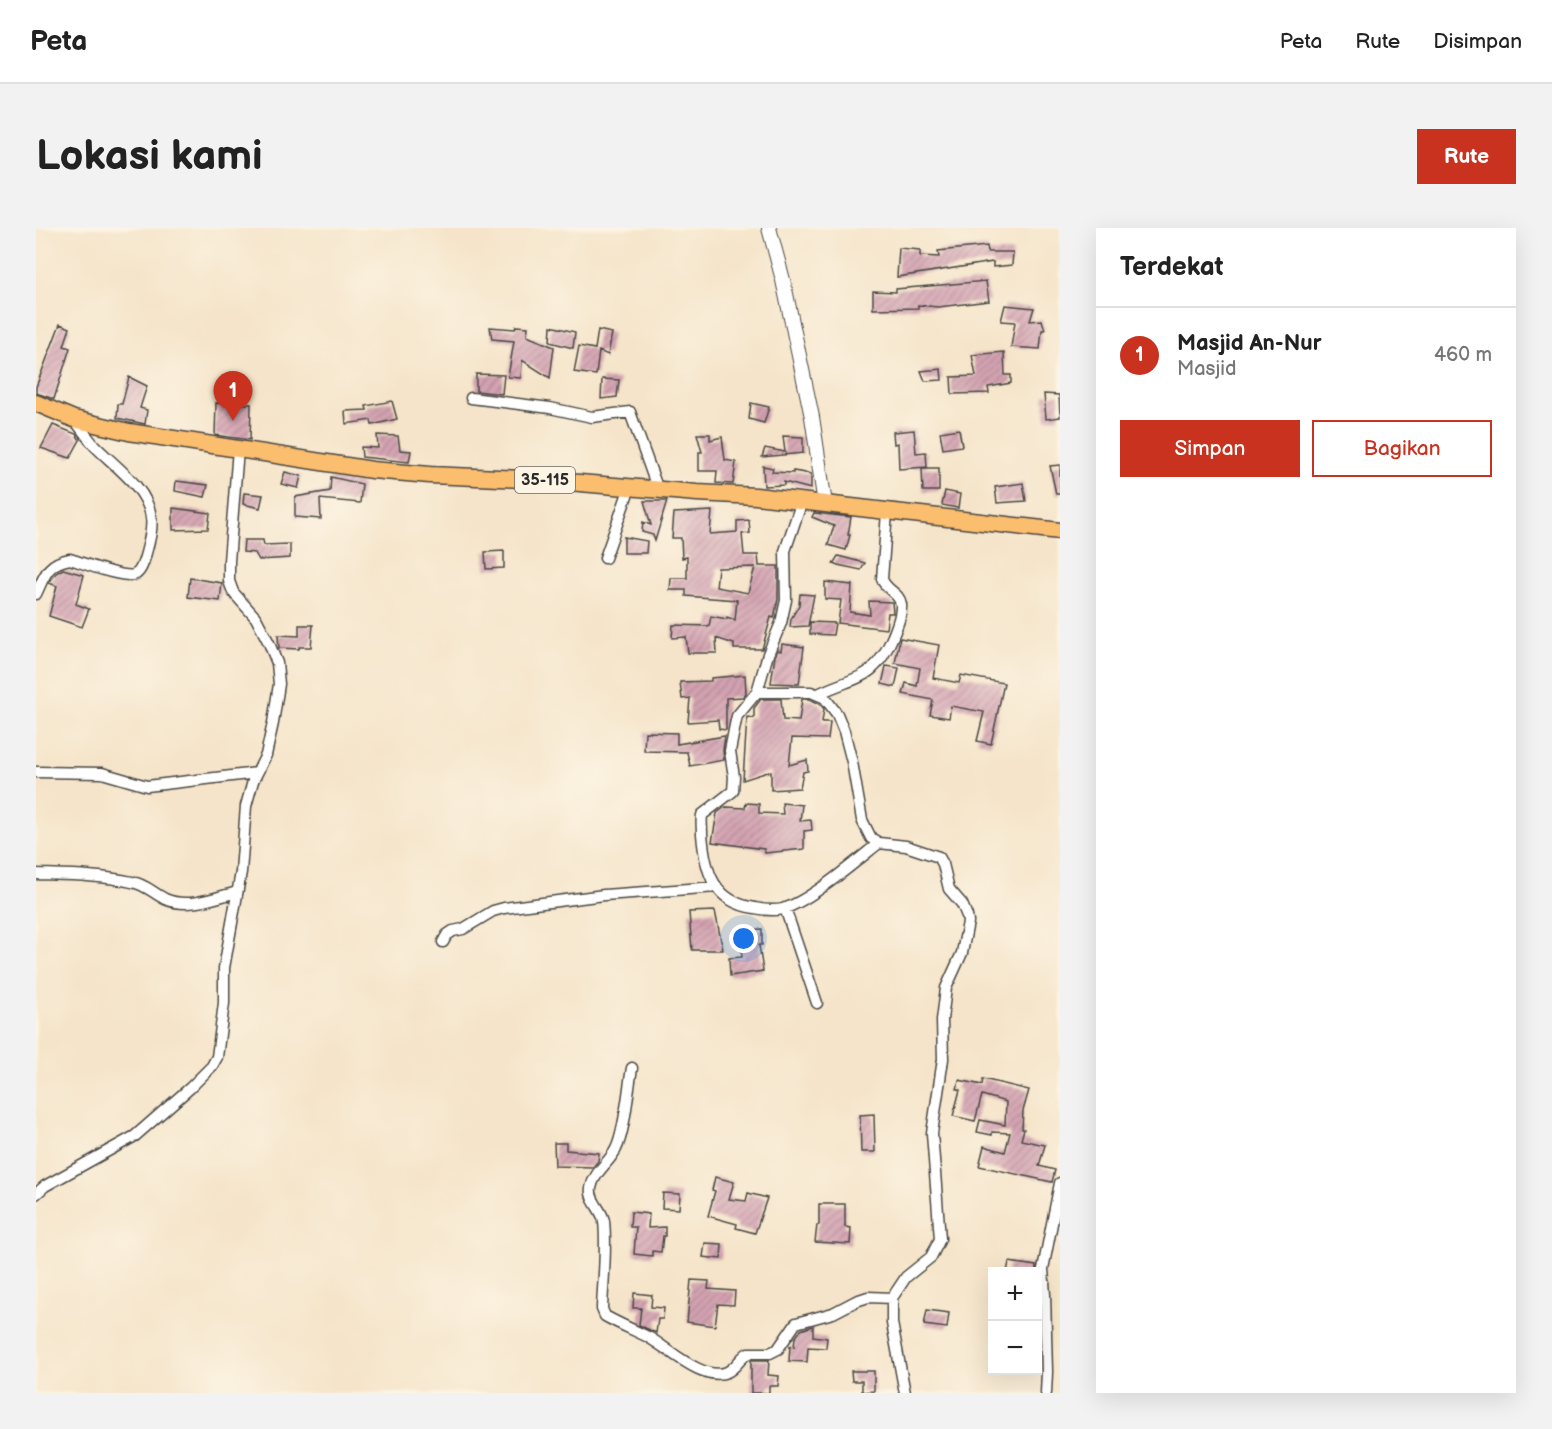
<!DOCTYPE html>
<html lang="id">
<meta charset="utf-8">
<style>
body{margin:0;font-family:"Balsamiq Sans",sans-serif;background:#f2f2f2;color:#222}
.controls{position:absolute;right:18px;bottom:18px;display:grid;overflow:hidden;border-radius:0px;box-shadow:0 6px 24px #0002}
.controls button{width:54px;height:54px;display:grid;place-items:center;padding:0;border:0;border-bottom:2px solid #e0e0e0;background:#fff;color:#222;font:30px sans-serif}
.you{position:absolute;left:708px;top:711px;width:21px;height:21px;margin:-15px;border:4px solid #fff;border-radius:50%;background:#1a73e8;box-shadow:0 0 0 9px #1a73e833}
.badge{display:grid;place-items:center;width:39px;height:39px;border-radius:50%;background:#c8321e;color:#fff;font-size:20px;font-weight:700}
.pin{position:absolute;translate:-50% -50px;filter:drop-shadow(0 2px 3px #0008)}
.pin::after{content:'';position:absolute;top:32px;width:21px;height:18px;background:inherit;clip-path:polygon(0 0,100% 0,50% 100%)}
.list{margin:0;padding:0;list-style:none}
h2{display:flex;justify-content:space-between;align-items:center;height:78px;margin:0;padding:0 24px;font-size:26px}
h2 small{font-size:20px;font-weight:400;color:#767676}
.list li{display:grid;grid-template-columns:39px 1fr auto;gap:18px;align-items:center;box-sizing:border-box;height:96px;padding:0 24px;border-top:2px solid #e0e0e0}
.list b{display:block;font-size:22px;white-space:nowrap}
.list p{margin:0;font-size:20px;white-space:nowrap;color:#767676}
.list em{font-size:20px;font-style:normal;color:#767676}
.actions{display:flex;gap:12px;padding:18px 24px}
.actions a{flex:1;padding:14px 0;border:2px solid #c8321e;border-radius:0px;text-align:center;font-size:21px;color:#c8321e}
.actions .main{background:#c8321e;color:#fff}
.map{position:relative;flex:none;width:1024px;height:1165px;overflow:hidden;border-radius:0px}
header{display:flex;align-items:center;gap:36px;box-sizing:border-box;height:84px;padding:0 30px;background:#fff;border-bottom:2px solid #e0e0e0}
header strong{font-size:28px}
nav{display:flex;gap:33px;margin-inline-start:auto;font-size:21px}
.intro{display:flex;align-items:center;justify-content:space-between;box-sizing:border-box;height:144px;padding:0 36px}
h1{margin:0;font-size:42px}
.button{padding:15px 27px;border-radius:0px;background:#c8321e;color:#fff;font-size:21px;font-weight:700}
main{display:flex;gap:36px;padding:0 36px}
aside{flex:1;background:#fff;border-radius:0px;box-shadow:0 6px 24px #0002}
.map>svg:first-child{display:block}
</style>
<header>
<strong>Peta</strong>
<nav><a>Peta</a><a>Rute</a><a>Disimpan</a></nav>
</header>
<div class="intro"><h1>Lokasi kami</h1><a class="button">Rute</a></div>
<main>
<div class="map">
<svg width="1024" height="1165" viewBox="0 0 1024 1165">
<defs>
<pattern id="building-hatch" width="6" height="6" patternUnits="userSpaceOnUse" patternTransform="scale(1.5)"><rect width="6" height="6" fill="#d4a3b2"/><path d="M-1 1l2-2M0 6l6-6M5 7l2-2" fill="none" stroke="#ac8591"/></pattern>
</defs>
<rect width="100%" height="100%" fill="#fcf5e5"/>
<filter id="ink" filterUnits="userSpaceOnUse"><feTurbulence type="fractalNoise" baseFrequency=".0167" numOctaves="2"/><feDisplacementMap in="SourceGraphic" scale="12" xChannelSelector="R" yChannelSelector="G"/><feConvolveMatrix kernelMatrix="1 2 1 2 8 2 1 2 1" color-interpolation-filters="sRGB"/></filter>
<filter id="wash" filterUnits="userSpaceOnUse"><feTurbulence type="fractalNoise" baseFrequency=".008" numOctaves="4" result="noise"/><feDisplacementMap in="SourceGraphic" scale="24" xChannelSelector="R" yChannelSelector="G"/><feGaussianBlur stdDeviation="1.35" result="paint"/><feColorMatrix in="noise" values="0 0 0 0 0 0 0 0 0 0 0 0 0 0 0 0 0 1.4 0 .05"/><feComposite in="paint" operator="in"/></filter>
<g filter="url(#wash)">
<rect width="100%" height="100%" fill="#f5e4c9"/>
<g id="blocks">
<path fill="url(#building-hatch)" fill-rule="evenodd" d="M951 18 952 24H977L976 37 957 39V34L861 49 863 20 884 22V28L903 29 902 23Z
M950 53 953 73 902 79 882 77V80L837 81V63L860 64V61Z
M969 77 998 80 994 93 1006 92 1009 102H1006L1004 121 975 119 979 94 965 93Z
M24 96 34 100 28 118 34 120 18 171 0 165V159Z
M480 98 492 99 491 108 518 119 514 150 486 132 485 150 472 149 478 113 456 111 454 99 479 101Z
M515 98 539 104 537 120 514 114Z
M562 102 576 105 572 127 563 123 560 147 538 144 543 118 559 121Z
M968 124 969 147H975V155L952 159 953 165 916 166 915 149 940 148 936 127Z
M905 141 906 152 889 153 885 143Z
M440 146 468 147 466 166 440 163Z
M93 149 111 158 104 180 111 182 109 196 81 190 82 176H86Z
M566 151 583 152 581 169 565 171Z
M1008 166 1023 167 1024 189 1010 191Z
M356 173 361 191 336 197 335 192 310 196 309 183 331 182 330 178Z
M180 175 215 176 214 212 179 207Z
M715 175 733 179 728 195 713 191Z
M17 197 40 206 44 212 34 230 5 220Z
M923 201 926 218 907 221 904 204Z
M878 202 880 225 890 224 891 239 863 241 862 215 858 216 857 204Z
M661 206H674V212L686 209 689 232 700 234 697 256 680 255 681 243H663V224H666Z
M341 207 362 208 364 222 375 223 373 234 326 229 325 219 342 220Z
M747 208 767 209V225L726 229 729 220 749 224Z
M1024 237V266H1020L1014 238Z
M727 238 737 240 736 244 757 245V243L775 246V261L748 254V257L728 258Z
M886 240H903V263H887Z
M249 244 265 248 262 260 245 256Z
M295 249 326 256 324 275 284 271 285 291 259 289V269L294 263Z
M140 253 172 257 169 269 139 263Z
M987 255 990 273 961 275 959 259Z
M909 263 924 266 922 280 906 277Z
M208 265 227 267 224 280 207 276Z
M608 273H631L619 313 617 307 606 304 607 294 615 297Z
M137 280 174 285 172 301 137 302Z
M676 283 674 306 701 304V293L713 292 714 305 706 306 708 327H722L723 338H742V371L738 390 735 389 726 421H698V416L680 410 681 425H652L650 409 636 410 637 397 673 398 675 388 691 391V389L699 392 701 372 650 368V362H634L635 350H651V329L646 330 645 310H636L638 285ZM719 339 712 365 680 359 682 340Z
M778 285 815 289 812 307H814L810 322 792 317 798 298 776 289Z
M588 309 611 313 610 325H588Z
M208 312H227L228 317 254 316V330L223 332 219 325 207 324Z
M468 323V340L450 341 449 324Z
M802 328 829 335 825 342 797 336Z
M27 341 48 347 40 376 53 381 46 399 13 388 21 358 13 355 20 345Z
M154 350 186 355 184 373 152 369Z
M789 354 816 357 814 384 834 387 833 373 856 374 857 385H852L850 401 802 395 805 372 789 371Z
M764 366 778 367 772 398 754 399 755 391 763 377Z
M774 394 799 395 797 407 774 406Z
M263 397H277L275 419H263V421L243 420 242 407 263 408Z
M864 410 903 417 897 450 923 455 925 447 968 455 955 516 941 513 948 484 915 478 913 490 894 487 897 472 867 466 870 455 881 458 884 440 859 435Z
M746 416 768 419 763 456 735 455 739 428 742 422 745 423Z
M850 438 863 440 859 459 846 456Z
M709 447 710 465 707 469 690 470V502L683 501 682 492 652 494 654 470 646 471 644 454 675 453V450Z
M725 471H745L747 492 763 493 766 471H773L784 476 788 481 786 494H794L792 511 756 510 753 537 771 532 772 543 767 544 764 560 735 562V543L707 552 711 489 718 490V480Z
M609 504 641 505V516L689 508 687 522 688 532 654 538 651 524 608 523Z
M710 575 723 576V585L747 586 746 575 766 577 764 593 775 592 776 602 768 603V621L729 625 728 621 676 614 681 585 689 579 709 580Z
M679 683 687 722H656L653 684Z
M726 701V717H723L727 743 694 748 693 730 706 729 703 702Z
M947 851 993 862 987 883 986 901H988L985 912 1009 917 1003 938 1019 942 1016 954 943 938 948 918 969 924 974 905 956 904V907L941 904 944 892 969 897 970 874 946 867 939 893 917 888 924 862 921 861 923 852 946 857Z
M838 886 839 924H825L824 887Z
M518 915H530V922L563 925 562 933 557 939 519 938Z
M679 949 698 954 693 971 710 973 712 965 731 970 719 1005 700 1000 701 996 672 988 679 963 676 962Z
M627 965 644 966 643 981 626 980Z
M783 976H809V999L815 1000 814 1016 779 1014 781 997H783Z
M595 984 613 986 612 1000 629 999V1008H627L625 1024 616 1023V1028L598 1026 600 999H594Z
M669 1015 686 1016 685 1031 667 1029Z
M973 1034 1000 1038V1044H971Z
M655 1052 673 1053 672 1061 699 1063 698 1077 682 1076 679 1098 651 1094Z
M598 1065 616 1067 615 1079 628 1080 627 1091H622L620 1105 603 1097 605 1080H597Z
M891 1082 913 1085 911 1100 888 1097Z
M777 1098V1108L791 1110 790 1120 772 1119 771 1134 753 1133 754 1118 758 1119 759 1110 765 1102Z
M715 1132H733L732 1147 743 1148 742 1158H733V1165H715Z
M815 1143H838V1163L826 1164V1153H816Z"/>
</g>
</g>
<g filter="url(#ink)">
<use href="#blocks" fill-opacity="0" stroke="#494743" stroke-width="1.5"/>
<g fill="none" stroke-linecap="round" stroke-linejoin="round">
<defs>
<path id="minor" d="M435 170 514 180 556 189 594 184 622 262
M766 273 749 323 750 372 745 395 732 426 721 464 701 488 699 497 694 523 698 549 697 563 666 587C665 593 666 599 666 606 669 643 677 674 719 680 728 682 738 683 747 681 775 672 819 634 843 615
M569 330 594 259
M0 366C9 347 11 335 34 331 47 335 91 352 100 346 106 342 108 332 110 325 113 314 117 300 115 289 111 259 77 237 58 217 51 209 45 200 38 191
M721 464H775L789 470 801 486 808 503 816 534 826 592 835 610 843 615 870 618 903 629 907 636 913 661 926 676 931 688 932 694 926 725 910 760 906 792 907 831 896 905 904 1011 895 1029 870 1049 856 1070V1095L869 1165
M782 466C821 447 838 454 857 408 861 398 866 387 865 376 863 364 850 363 846 351L851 284
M0 544 66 545 111 558 221 545
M0 646C32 647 65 647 96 654 109 656 117 665 129 671 151 681 179 670 201 664
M749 680 781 775
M407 714 411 707 417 703 427 701 457 683 468 680 568 667 681 659
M596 840C592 862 589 903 580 921 573 935 558 944 555 960 553 973 566 981 568 993 571 1022 567 1052 566 1081L569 1088C583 1096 598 1102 612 1109 632 1120 667 1154 691 1144 700 1140 704 1130 712 1125H734L742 1121 760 1095 797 1085 820 1073 832 1069 856 1070
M0 966 9 958 99 908 154 860 176 838 181 829 188 775V740L205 644 210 578 217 553 230 527 237 495 243 456 241 435 233 415 220 390 197 364 193 353V333L202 221
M1010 1165 1011 1144 1009 1067 1007 1041 1024 955"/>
<path id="tertiary" d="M733 0 747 52 776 189 789 276"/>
<path id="primary" d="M0 175 38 191 93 204 336 242 394 247 509 252 661 265 720 268 1024 303"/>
</defs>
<use href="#minor" stroke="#494743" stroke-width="13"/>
<use href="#tertiary" stroke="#494743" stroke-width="16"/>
<use href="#primary" stroke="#494743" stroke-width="19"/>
<use href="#minor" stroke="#fff" stroke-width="10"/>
<use href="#tertiary" stroke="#fff" stroke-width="14"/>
<use href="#primary" stroke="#fbbd6e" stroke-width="16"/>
</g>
</g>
<g text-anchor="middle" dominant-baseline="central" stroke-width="4.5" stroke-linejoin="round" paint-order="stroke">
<rect fill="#fcf5e5" stroke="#6a6863" stroke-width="1.5" x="479" y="239" width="60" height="26" rx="4.5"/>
<g font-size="16" font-weight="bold" fill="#2b2b2b">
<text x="509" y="252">35-115</text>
</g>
</g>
</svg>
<div class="controls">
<button>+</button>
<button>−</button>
</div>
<div class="you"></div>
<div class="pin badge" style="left:197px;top:193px">1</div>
</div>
<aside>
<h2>Terdekat<small></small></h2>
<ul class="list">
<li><span class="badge">1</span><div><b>Masjid An-Nur</b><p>Masjid</p></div><em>460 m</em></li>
</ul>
<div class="actions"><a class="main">Simpan</a><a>Bagikan</a></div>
</aside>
</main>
